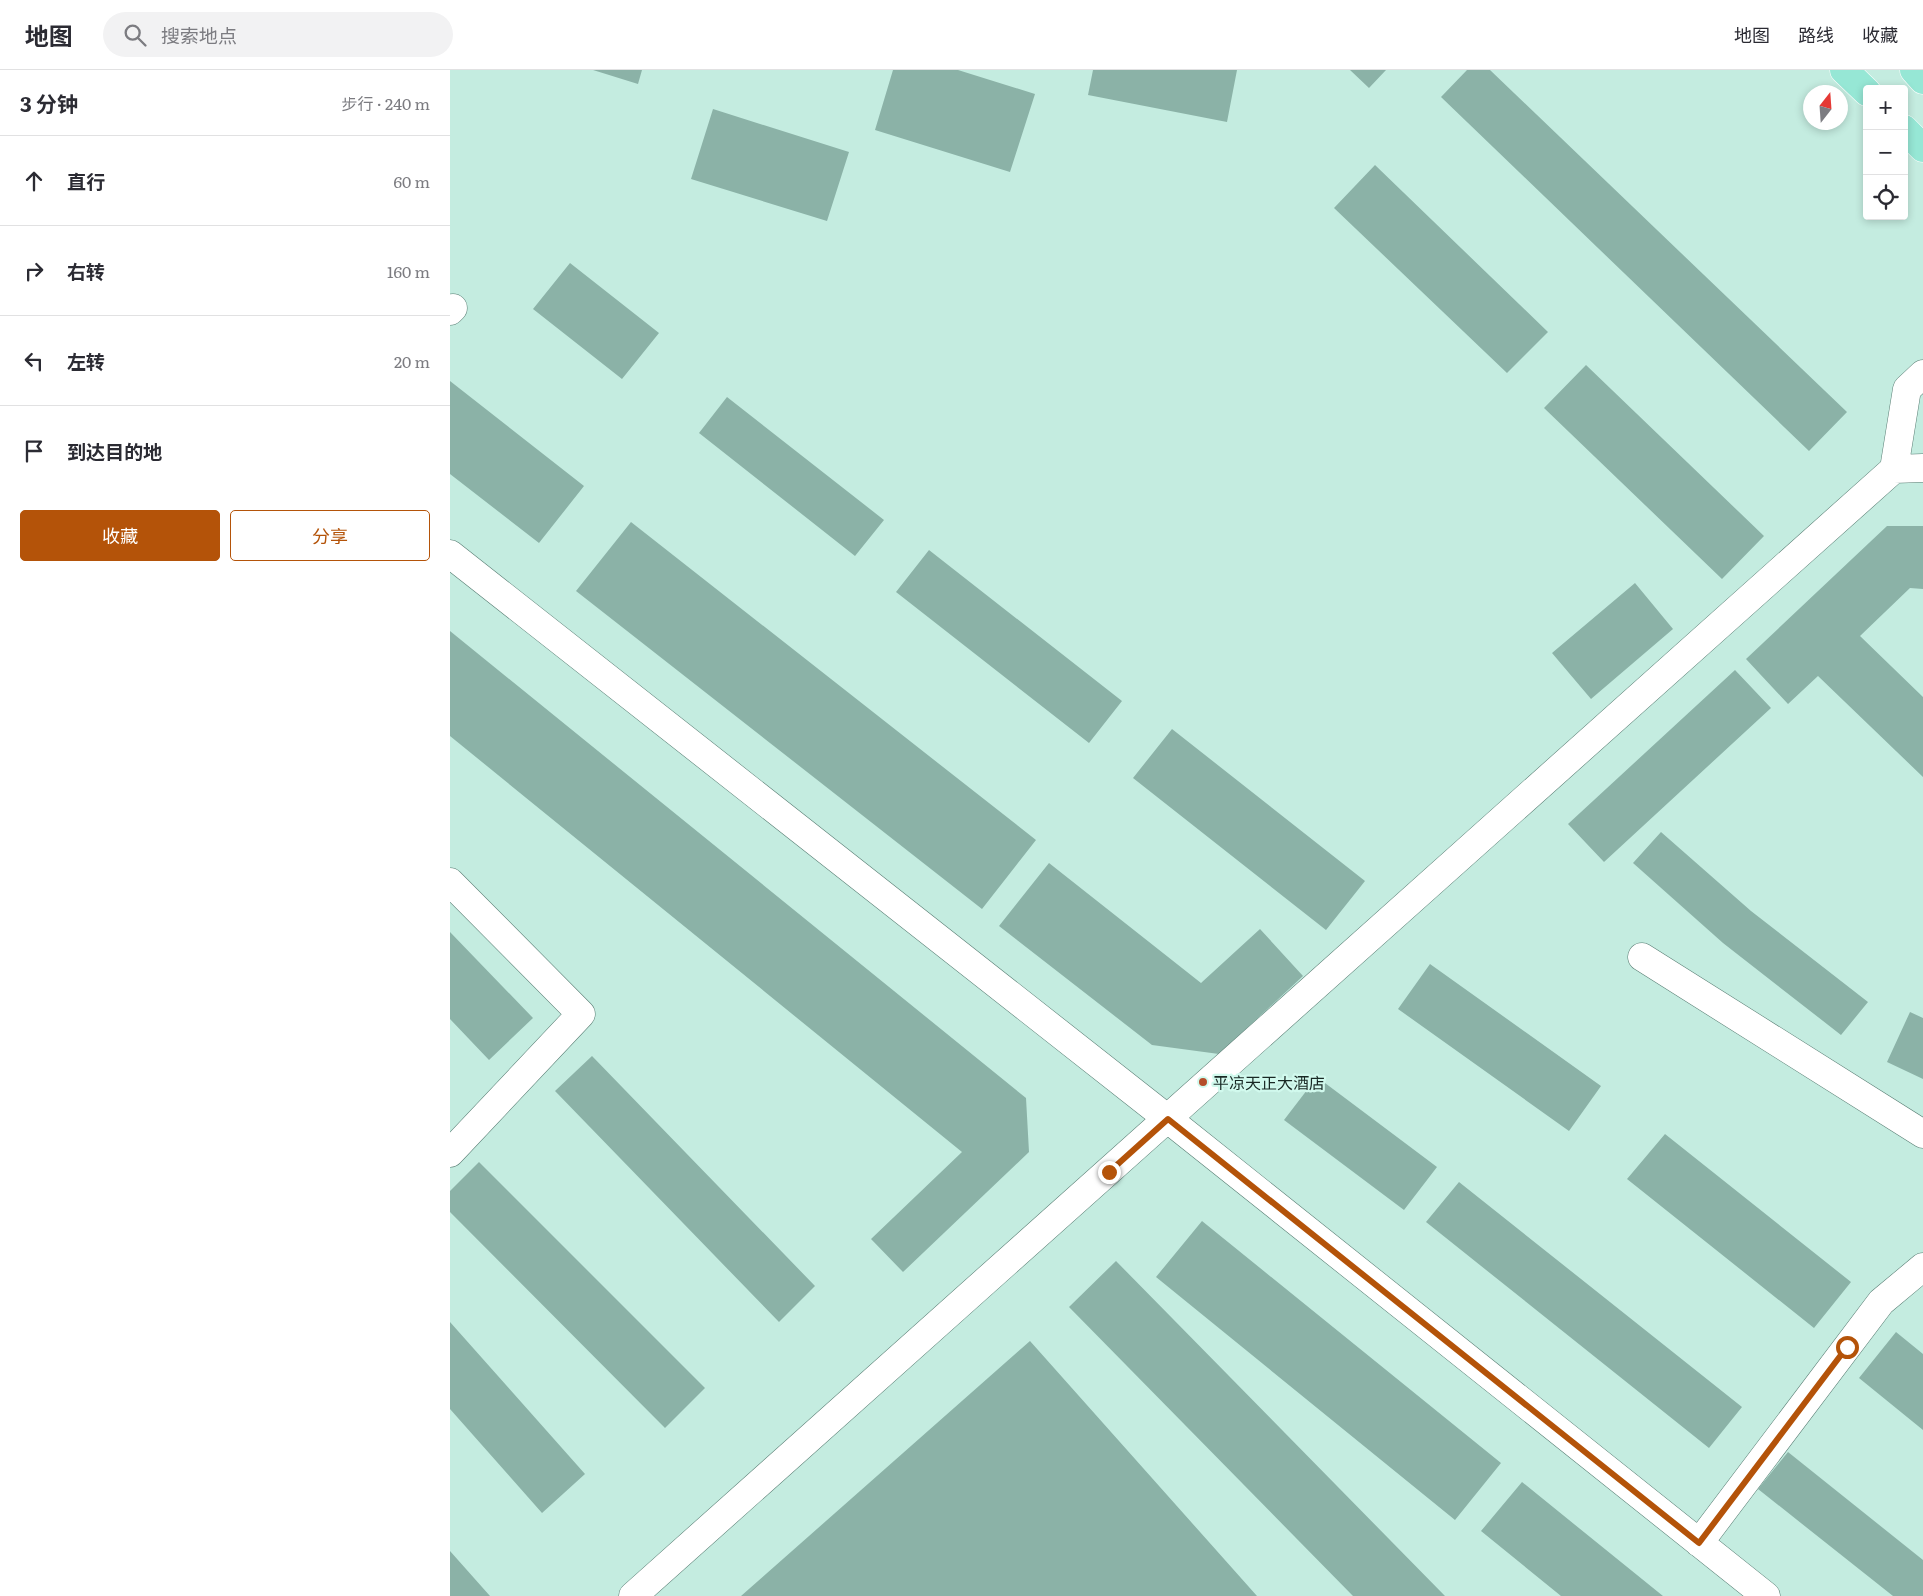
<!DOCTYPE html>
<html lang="zh">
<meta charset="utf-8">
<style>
body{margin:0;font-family:Literata,"Noto Sans SC",serif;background:#f2f2f3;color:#2b2b33}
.controls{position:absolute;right:15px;top:15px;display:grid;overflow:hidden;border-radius:5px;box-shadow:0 2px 8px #0003}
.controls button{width:45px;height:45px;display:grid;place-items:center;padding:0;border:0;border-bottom:1px solid #e1e1e2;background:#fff;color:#2b2b33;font:25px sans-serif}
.compass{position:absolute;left:1353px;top:15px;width:45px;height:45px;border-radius:50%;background:#fff;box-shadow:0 2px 8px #0003;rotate:17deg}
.stop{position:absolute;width:15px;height:15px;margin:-11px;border:4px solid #b45309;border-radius:50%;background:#fff}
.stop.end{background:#b45309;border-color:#fff;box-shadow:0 1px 5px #0008}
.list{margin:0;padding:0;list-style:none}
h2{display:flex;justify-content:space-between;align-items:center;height:65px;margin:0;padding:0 20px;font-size:21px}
h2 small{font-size:16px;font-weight:400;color:#7c7c81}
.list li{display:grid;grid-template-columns:32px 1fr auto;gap:15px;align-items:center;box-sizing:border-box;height:90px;padding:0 20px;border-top:1px solid #e1e1e2}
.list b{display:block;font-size:19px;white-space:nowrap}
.list em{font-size:16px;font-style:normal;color:#7c7c81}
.actions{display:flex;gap:10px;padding:15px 20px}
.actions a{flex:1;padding:11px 0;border:1px solid #b45309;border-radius:5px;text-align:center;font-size:18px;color:#b45309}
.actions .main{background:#b45309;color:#fff}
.icon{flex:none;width:28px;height:28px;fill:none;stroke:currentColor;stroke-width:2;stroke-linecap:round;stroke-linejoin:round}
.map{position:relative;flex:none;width:1473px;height:1526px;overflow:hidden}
header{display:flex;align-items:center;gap:30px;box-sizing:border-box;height:70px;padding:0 25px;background:#fff;border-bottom:1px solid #e1e1e2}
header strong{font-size:24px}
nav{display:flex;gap:28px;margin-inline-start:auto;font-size:18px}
.search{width:350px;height:45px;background:#f2f2f3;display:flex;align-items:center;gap:12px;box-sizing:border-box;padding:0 18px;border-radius:28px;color:#7c7c81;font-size:19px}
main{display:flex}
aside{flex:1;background:#fff}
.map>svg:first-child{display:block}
</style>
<header>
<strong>地图</strong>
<div class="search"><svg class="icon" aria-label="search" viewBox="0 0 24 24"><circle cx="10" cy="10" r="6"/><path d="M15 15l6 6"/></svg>搜索地点</div>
<nav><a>地图</a><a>路线</a><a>收藏</a></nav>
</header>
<main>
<aside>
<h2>3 分钟<small>步行 · 240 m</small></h2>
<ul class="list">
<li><svg class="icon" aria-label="ahead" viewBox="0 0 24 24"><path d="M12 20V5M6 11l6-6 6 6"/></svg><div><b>直行</b></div><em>60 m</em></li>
<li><svg class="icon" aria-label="right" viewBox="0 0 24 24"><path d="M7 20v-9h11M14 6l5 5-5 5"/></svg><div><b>右转</b></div><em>160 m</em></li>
<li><svg class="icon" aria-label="left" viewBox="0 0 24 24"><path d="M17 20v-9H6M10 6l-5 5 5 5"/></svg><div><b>左转</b></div><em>20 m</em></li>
<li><svg class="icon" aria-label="arrive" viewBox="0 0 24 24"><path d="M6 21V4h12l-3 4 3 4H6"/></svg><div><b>到达目的地</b></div></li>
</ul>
<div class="actions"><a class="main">收藏</a><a>分享</a></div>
</aside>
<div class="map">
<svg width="1473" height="1526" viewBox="0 0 1473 1526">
<rect width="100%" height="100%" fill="#c4ece0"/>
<path fill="#8bb2a7" d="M143 0H192L188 14Z
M443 0H508L585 24 560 102 425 60Z
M643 0H787L777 52 638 25Z
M900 0H936L919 18Z
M1017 0H1040L1397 342 1359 381 991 27Z
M263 39 399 82 377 151 241 109Z
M925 95 1098 262 1057 303 884 138Z
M120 193 209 263 172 309 83 239Z
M1136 295 1314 466 1272 509 1094 338Z
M0 311 134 416 89 473 0 404Z
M277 327 434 450 405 486 249 363Z
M181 452 586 770 532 839 126 521Z
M1437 456H1473V519L1460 518 1410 566 1473 627V707L1368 606 1338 634 1296 589Z
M479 480 672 631 639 673 446 522Z
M1185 513 1223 559 1141 629 1102 583Z
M0 561 576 1028 579 1082 453 1202 421 1169 512 1082 0 666Z
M1285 600 1321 638 1154 792 1118 754Z
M722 659 915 811 876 860 683 708Z
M1211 762 1301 841 1418 932 1391 965 1273 873 1183 793Z
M599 793 751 913 810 859 853 906 769 984 702 975 549 856Z
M0 862 83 948 39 990 0 949Z
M980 894 1151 1016 1119 1061 948 939Z
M1460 942 1473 948V1009L1437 992Z
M142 986 365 1216 329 1252 105 1021Z
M867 1007 987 1097 954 1140 834 1050Z
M1215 1064 1401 1212 1364 1258 1177 1109Z
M29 1092 255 1318 215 1358 0 1142V1121Z
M1009 1112 1292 1337 1259 1378 976 1152Z
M752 1151 1051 1393 1005 1450 706 1207Z
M666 1191 995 1526H903L619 1237Z
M0 1252 135 1404 92 1443 0 1339Z
M1446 1262 1473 1284V1360L1409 1308Z
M580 1271 807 1526H291Z
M1338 1382 1473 1490V1526H1443L1308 1419Z
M1072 1412 1213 1526H1111L1031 1461Z
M0 1481 40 1526H0Z"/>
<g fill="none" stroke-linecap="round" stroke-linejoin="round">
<defs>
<path id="minor" d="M0 241 3 238
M1473 304 1457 319 1444 399 1473 398
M0 484 718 1049 1316 1526
M0 812 131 944 0 1083
M1192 887 1473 1064
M1249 1473 1431 1232 1473 1197
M183 1526 1444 399"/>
<path id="major" d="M1394 0 1417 22
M1464 0 1473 10
M1454 59 1473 78"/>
</defs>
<use href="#minor" stroke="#577c72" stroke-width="29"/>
<use href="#major" stroke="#fff" stroke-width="29"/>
<use href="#minor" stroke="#fff" stroke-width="28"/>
<use href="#major" stroke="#96e7d5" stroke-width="28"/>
</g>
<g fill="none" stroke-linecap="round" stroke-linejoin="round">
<path stroke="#b45309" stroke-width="6" d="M659 1102 718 1049 1249 1473 1397 1277"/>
</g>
<circle fill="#b54d2a" stroke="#d1f9ed" stroke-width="2" cx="753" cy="1012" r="5"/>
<g text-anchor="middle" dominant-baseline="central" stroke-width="4.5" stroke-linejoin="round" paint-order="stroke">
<g font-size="16" fill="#192824" stroke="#d1f9ed" text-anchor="start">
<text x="763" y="1012">平凉天正大酒店</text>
</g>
</g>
</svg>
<div class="controls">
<button>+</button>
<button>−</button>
<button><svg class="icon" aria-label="locate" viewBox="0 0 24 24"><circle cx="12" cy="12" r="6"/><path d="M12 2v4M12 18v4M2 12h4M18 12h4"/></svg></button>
</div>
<svg class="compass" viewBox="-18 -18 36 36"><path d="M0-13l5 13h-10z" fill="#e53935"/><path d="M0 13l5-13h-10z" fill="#7c7c81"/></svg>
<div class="stop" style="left:1397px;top:1277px"></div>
<div class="stop end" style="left:659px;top:1102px"></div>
</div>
</main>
